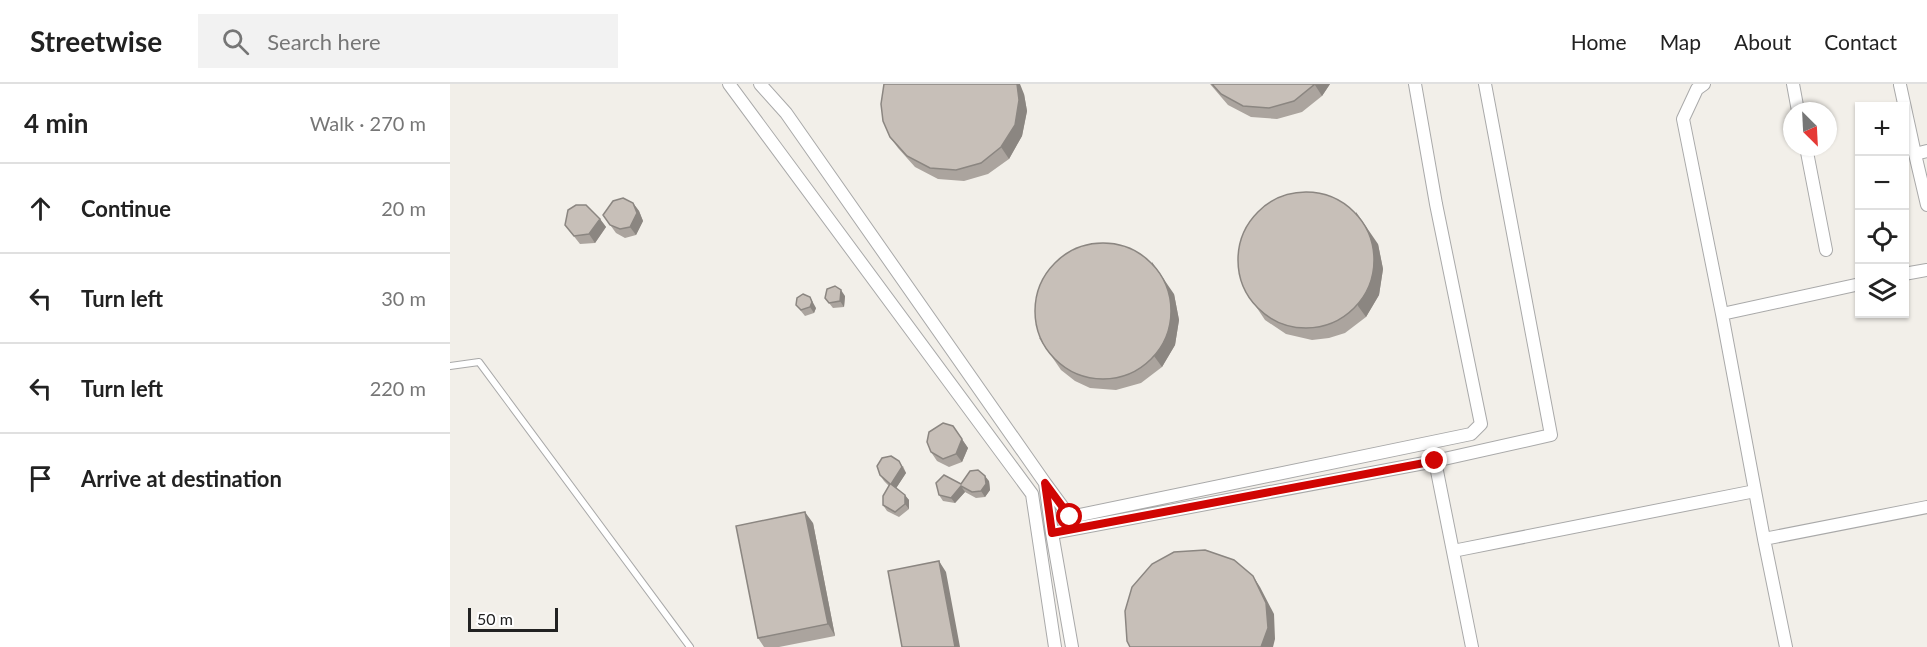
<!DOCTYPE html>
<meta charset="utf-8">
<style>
body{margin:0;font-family:Lato,sans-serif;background:#f2f2f2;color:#222}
.controls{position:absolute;right:18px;top:18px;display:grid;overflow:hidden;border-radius:0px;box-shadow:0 2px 4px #0004}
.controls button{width:54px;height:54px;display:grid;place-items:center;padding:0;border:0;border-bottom:2px solid #e0e0e0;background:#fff;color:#222;font:30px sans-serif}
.compass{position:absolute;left:1333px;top:18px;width:54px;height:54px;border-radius:50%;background:#fff;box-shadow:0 2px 4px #0004;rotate:156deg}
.scale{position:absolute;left:18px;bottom:15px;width:90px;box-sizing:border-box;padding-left:6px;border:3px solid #222;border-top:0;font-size:16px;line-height:21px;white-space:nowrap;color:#222;-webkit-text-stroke:4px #fff;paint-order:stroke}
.stop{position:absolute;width:18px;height:18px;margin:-14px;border:4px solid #d00503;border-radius:50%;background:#fff}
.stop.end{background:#d00503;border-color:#fff;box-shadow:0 2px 6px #0008}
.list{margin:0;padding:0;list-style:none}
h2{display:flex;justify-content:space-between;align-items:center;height:78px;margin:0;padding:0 24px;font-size:26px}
h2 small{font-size:20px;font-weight:400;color:#767676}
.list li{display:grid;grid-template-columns:39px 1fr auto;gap:18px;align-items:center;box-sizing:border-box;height:90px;padding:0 24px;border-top:2px solid #e0e0e0}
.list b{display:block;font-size:22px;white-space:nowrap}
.list em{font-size:20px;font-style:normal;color:#767676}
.icon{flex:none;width:33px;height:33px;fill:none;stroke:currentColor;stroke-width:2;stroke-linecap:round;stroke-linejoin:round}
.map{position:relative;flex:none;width:1477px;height:563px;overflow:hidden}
header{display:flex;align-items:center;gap:36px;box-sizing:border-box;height:84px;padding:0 30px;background:#fff;border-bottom:2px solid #e0e0e0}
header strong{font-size:28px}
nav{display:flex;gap:33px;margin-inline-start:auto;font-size:21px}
.search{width:420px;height:54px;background:#f2f2f2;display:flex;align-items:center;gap:15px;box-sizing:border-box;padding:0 21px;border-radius:0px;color:#767676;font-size:22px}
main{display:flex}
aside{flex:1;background:#fff}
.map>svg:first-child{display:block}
</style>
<header>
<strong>Streetwise</strong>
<div class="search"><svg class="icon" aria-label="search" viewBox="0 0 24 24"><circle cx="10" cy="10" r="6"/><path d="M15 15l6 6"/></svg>Search here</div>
<nav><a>Home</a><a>Map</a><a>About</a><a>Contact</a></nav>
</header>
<main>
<aside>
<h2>4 min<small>Walk · 270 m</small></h2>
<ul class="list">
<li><svg class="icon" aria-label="ahead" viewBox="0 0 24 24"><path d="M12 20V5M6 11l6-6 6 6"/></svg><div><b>Continue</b></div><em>20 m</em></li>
<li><svg class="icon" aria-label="left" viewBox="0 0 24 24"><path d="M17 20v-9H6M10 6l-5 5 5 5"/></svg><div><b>Turn left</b></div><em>30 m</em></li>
<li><svg class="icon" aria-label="left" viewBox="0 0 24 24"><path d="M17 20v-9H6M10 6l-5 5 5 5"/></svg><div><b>Turn left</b></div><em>220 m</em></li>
<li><svg class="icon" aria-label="arrive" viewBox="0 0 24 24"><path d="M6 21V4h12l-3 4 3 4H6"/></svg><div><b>Arrive at destination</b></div></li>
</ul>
</aside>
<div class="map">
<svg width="1477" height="563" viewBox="0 0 1477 563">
<rect width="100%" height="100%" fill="#f2efe9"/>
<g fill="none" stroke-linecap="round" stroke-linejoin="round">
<defs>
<path id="service" d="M0 282 29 278 240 563"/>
<path id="minor" d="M279 0 582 410 605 563
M310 0 336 29 595 399 602 449
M1254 0 1247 5 1233 35 1272 230
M1343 0 1348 27
M1450 1 1465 70
M1356 63 1376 166
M1477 67 1465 70 1477 121
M1454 190 1477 186
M985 377 1101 351 1035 0
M595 399 620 433 1021 350 1031 340 986 120 965 0
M1314 455 1272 230 1410 200
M1003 467 1305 407
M622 563 602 449 985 377 1022 563
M1336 563 1314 455 1477 423"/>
</defs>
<use href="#service" stroke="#a9a9a9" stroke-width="8"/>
<use href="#minor" stroke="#a9a9a9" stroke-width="14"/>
<use href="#service" stroke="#fff" stroke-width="6"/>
<use href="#minor" stroke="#fff" stroke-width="12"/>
</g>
<path fill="#aba49e" d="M760 0H880L872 12 852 28 827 35 801 33 778 21Z
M574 10 577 27 572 52 559 75 538 90 514 97 488 95 465 83 448 64 440 53Z
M183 119 189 127 193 137 186 151 175 154 166 149 153 131Z
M150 135 156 143 145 159 130 160 115 141Z
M928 160 933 185 929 211 916 233 895 249 879 254 862 256 836 250 815 236 793 203Z
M724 210 729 236 725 261 712 283 691 299 666 306 640 304 625 297 611 286 589 254Z
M395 212 394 223 383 224 375 214Z
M346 221 366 224 364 229 355 232Z
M503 342 518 364 512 378 499 383 487 377 481 368Z
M453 382 456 389 446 404 459 416V425L449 433 437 427 433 421 439 402 434 397 430 391Z
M539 397 540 406 535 413 526 414 515 408 505 419 493 417 489 411 511 400Z
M363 439 385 552 329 563H314L308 554Z"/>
<path fill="#8b8681" d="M567 0H570L574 10 577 27 572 52 559 75 551 63Z
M865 0H880L872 12 865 1Z
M183 119 189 127 193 137 186 151 180 143Z
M906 128 928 160 933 185 929 211 916 233 908 222Z
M150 135 156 143 145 159 139 150Z
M702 178 724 210 729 236 725 261 712 283 704 272Z
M391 206 395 212 394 223 390 217Z
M360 213 366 224 364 229 360 223Z
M503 342 518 364 512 378 506 370Z
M449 377 456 389 445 406 441 400Z
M535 392 539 397 540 406 535 413 531 407Z
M511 402 515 408 505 419 501 414Z
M455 411 459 416V425L455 420Z
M355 428 363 439 385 552 378 540Z
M489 477 496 488 510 563H505Z
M803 492 810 503 824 530 825 555 823 563H811Z"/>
<path fill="#c7bfb8" stroke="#8b8681" stroke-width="1.5" d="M434 0H567L569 16 565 41 551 63 531 79 506 86 480 84 457 72 440 53 433 37 431 20Z
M762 0H865L844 17 819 24 793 22 771 10Z
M788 176a68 68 0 1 1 136 0a68 68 0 1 1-136 0Z
M173 114 183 119 187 129 180 143 170 145 160 141 153 131 163 117Z
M126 121H136L150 135 139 150 124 152 115 141 118 126Z
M585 227a68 68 0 1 1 136 0a68 68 0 1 1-136 0Z
M385 202 391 206 390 217 379 219 375 214 377 205Z
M353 210 360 213 362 218 360 223 351 226 346 221 347 214Z
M493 339 503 342 512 355 506 370 493 375 481 368 477 358 479 348Z
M441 372 449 377 452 383 441 400 455 411V420L445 428 433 421V412L440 400 430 391 427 382 432 374Z
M528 386 535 392 536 400 531 407 522 408 511 402 501 414 489 411 486 399 494 391 511 400 520 387Z
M355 428 378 540 308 554 286 442Z
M755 466 784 476 803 492 816 519 818 544 811 563H680L677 557 675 527 682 503 702 480 724 468Z
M489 477 505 563H452L438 487Z"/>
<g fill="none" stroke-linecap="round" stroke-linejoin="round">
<path stroke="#d00503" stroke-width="8" d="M620 433 595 399 602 449 985 377"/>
</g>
</svg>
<div class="controls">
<button>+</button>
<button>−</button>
<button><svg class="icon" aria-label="locate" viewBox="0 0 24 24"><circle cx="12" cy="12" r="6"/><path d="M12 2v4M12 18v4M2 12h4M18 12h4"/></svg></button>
<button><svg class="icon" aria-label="layers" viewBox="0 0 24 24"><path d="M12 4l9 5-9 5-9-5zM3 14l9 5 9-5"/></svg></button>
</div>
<svg class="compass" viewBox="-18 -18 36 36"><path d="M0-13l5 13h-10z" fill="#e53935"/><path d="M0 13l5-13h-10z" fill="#767676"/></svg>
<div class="scale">50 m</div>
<div class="stop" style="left:620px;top:433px"></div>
<div class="stop end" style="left:985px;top:377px"></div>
</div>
</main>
